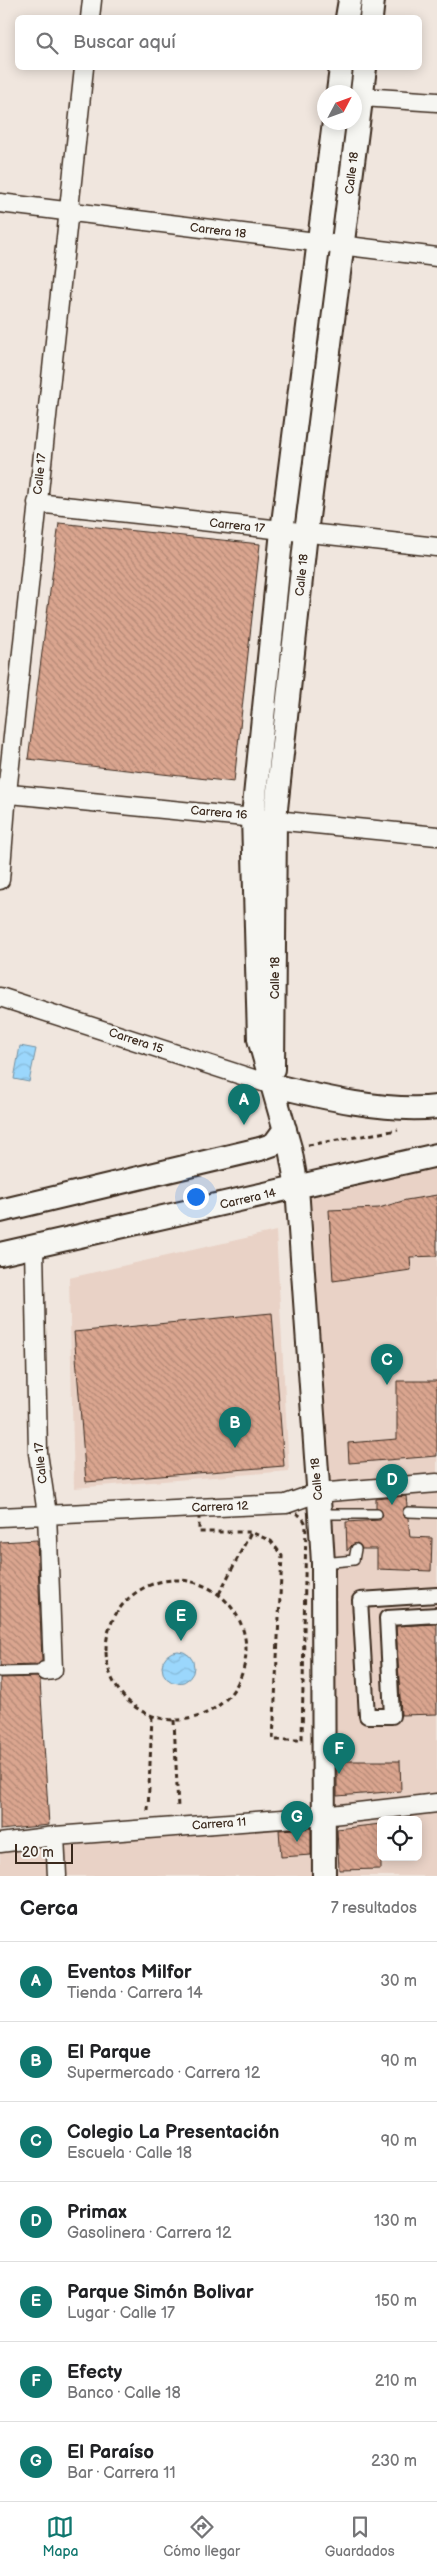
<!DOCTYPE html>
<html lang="es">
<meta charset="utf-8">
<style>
body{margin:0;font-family:"Balsamiq Sans",sans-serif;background:#f6f6f6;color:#202124}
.controls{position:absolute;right:15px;bottom:15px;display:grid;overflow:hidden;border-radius:8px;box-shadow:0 2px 12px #0003}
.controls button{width:45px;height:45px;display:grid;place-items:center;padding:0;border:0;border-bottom:1px solid #e0e0e0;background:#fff;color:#202124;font:25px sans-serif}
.compass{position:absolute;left:317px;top:85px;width:45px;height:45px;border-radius:50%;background:#fff;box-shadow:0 2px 12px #0003;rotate:49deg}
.scale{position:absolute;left:15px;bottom:12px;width:58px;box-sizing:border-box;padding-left:5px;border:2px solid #3b2a1e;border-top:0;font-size:14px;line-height:18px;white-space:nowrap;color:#3b2a1e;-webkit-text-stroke:4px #f6f6f2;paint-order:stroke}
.you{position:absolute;left:195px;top:1196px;width:18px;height:18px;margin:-12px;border:4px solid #fff;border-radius:50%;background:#1a73e8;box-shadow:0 0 0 8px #1a73e833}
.badge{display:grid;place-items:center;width:32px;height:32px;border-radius:50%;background:#0f766e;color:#fff;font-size:16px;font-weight:700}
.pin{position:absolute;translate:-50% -41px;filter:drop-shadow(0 1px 2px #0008)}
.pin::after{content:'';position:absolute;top:26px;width:18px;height:15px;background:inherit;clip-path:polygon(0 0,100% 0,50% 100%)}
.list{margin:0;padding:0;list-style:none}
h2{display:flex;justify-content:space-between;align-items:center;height:65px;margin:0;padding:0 20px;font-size:21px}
h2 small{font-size:16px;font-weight:400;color:#757577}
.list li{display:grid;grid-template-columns:32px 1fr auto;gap:15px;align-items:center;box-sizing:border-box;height:80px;padding:0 20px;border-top:1px solid #e0e0e0}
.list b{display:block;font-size:19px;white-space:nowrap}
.list p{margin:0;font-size:16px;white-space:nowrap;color:#757577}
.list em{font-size:16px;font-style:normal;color:#757577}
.icon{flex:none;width:28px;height:28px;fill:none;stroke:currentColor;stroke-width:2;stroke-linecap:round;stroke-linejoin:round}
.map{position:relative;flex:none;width:437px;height:1876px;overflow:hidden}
.search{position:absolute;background:#fff;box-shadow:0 2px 12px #0003;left:15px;right:15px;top:15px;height:55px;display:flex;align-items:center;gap:12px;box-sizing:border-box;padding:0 18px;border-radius:8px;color:#757577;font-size:19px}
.sheet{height:625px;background:#fff}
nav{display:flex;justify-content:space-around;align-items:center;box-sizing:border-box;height:70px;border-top:1px solid #e0e0e0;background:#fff;font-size:14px;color:#757577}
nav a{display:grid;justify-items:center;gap:2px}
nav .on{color:#0f766e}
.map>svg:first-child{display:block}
</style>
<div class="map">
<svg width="437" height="1876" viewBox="0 0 437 1876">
<defs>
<pattern id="water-waves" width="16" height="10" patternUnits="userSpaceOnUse" patternTransform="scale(1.25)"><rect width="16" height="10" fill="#9bd7fc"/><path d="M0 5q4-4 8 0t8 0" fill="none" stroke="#86b9d8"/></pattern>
<pattern id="building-back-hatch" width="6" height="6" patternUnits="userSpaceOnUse" patternTransform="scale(1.25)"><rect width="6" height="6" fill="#daa58f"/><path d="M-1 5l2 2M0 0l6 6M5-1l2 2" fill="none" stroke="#b28774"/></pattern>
</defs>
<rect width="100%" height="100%" fill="#f0e6de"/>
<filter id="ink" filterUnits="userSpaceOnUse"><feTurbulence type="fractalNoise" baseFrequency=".02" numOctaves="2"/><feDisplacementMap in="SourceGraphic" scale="10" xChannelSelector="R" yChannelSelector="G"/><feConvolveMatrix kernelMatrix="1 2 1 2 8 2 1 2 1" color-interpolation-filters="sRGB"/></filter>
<g filter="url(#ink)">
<path fill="#e9d2c6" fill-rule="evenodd" d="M437 1156V1876H0V1843L323 1816 318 1492 299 1189ZM381 1820H418V1857H381Z
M276 1231 289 1471 74 1488 69 1278Z"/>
<path fill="url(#water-waves)" stroke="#7592a3" d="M20 1046 36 1049 29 1082 14 1079Z
M162 1667a16 16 0 1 1 32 0a16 16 0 1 1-32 0Z"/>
<path fill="url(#building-back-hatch)" stroke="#3b2a1e" d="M59 523 260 544 234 782 28 759Z
M437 1195V1256L410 1257 411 1270 333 1281 329 1210 379 1208 406 1200Z
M272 1313 284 1466 86 1482 74 1332Z
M397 1381H437V1456L349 1463 348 1443 397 1439Z
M406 1496 407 1506 402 1512 408 1518 410 1537 432 1538 431 1571 377 1569V1549H362L357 1543 352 1545 347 1551 346 1522 380 1520 383 1514 376 1508V1499Z
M37 1540 42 1661 37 1665 0 1666V1542Z
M437 1624V1714L401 1715 396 1626Z
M37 1677 40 1680 49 1825 0 1830V1678Z
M337 1761H400L401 1791 337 1796Z
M381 1824V1869L339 1870 337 1829Z
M311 1828V1855L281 1857 279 1830Z"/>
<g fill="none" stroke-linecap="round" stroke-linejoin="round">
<defs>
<path id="service" d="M408 1512 437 1513
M320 1514H377
M323 1563 354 1560 356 1549
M0 1672 45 1671"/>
<path id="pedestrian" d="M437 1595 360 1600 367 1716H392L387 1618 437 1615"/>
<path id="minor" d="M90 18 92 0
M362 97 437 102
M0 203 437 257
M37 503 437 547
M0 793 437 836
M0 880 7 793 84 68
M0 997 272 1085
M34 1247 38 1453 47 1514 53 1670 45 1671
M0 1517 286 1504 317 1493 437 1483
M55 1836 57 1876
M0 1843 55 1836 323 1816 437 1803"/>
<path id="tertiary" d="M347 18 350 0
M371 18 373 0
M338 92 341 68
M273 1069 275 818 306 533 365 68
M272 1085C320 1097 388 1113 437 1107
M0 1211 260 1149 274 1144 285 1129
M0 1254 437 1155
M324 1876 323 1563 320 1514 297 1187 290 1148 259 1039 253 816 282 531 334 122"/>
</defs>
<use href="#service" stroke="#3b2a1e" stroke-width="12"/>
<use href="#pedestrian" stroke="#3b2a1e" stroke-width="18"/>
<use href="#minor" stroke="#3b2a1e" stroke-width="21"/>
<use href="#tertiary" stroke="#3b2a1e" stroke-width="26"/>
<path stroke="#3b2a1e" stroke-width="3" stroke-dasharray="5 4" stroke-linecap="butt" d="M308 1145 398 1130
M287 1512C297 1513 303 1515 306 1525L302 1740H273L282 1556 271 1541 251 1532H199V1515Z
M106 1650a70 70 0 1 1 140 0a70 70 0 1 1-140 0Z
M219 1594 251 1532
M174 1720 178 1809
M148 1811 152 1716"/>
<use href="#service" stroke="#f6f6f2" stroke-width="9"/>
<use href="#pedestrian" stroke="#f6f6f2" stroke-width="14"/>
<use href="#minor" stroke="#f6f6f2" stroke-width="18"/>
<use href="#tertiary" stroke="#f6f6f2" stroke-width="22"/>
</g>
</g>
<g text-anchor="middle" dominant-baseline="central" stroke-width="4.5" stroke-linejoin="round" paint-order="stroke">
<g font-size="12" fill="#3b2a1e" stroke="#f6f6f2">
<text transform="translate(352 173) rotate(-83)">Calle 18</text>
<text transform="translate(218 231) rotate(7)">Carrera 18</text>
<text transform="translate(40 474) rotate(-84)">Calle 17</text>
<text transform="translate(237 526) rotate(6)">Carrera 17</text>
<text transform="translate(302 575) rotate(-84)">Calle 18</text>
<text transform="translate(219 813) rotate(5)">Carrera 16</text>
<text transform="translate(275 978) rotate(-90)">Calle 18</text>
<text transform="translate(136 1041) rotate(18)">Carrera 15</text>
<text transform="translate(248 1199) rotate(-13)">Carrera 14</text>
<text transform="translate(41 1463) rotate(-96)">Calle 17</text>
<text transform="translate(317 1479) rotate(-95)">Calle 18</text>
<text transform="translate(220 1507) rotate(-2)">Carrera 12</text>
<text transform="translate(219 1824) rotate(-4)">Carrera 11</text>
</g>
</g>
</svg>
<div class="controls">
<button><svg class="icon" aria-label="locate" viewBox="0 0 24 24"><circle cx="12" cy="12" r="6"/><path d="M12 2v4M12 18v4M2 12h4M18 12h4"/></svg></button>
</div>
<svg class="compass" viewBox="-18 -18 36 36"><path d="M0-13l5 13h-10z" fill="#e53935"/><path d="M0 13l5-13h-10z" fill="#757577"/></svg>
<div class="scale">20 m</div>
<div class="you"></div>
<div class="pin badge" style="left:244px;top:1125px">A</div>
<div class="pin badge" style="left:235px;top:1448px">B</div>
<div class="pin badge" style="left:387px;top:1385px">C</div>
<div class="pin badge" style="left:392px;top:1505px">D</div>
<div class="pin badge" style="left:181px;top:1641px">E</div>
<div class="pin badge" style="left:339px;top:1774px">F</div>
<div class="pin badge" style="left:297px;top:1842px">G</div>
<div class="search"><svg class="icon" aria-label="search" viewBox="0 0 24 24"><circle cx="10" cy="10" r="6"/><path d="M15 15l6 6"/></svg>Buscar aquí</div>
</div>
<section class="sheet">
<h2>Cerca<small>7 resultados</small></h2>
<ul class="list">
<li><span class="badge">A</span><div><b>Eventos Milfor</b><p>Tienda · Carrera 14</p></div><em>30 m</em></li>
<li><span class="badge">B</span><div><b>El Parque</b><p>Supermercado · Carrera 12</p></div><em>90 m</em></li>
<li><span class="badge">C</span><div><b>Colegio La Presentación</b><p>Escuela · Calle 18</p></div><em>90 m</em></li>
<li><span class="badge">D</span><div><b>Primax</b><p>Gasolinera · Carrera 12</p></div><em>130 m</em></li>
<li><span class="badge">E</span><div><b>Parque Simón Bolivar</b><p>Lugar · Calle 17</p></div><em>150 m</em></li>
<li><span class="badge">F</span><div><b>Efecty</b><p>Banco · Calle 18</p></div><em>210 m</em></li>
<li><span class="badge">G</span><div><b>El Paraíso</b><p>Bar · Carrera 11</p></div><em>230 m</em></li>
</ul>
</section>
<nav>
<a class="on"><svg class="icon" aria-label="map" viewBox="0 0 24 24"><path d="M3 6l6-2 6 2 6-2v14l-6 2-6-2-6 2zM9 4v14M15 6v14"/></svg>Mapa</a>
<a><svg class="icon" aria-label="directions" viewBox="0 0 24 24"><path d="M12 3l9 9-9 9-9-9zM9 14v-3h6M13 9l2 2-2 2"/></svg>Cómo llegar</a>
<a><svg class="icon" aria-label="saved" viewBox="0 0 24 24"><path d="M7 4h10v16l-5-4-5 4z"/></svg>Guardados</a>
</nav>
